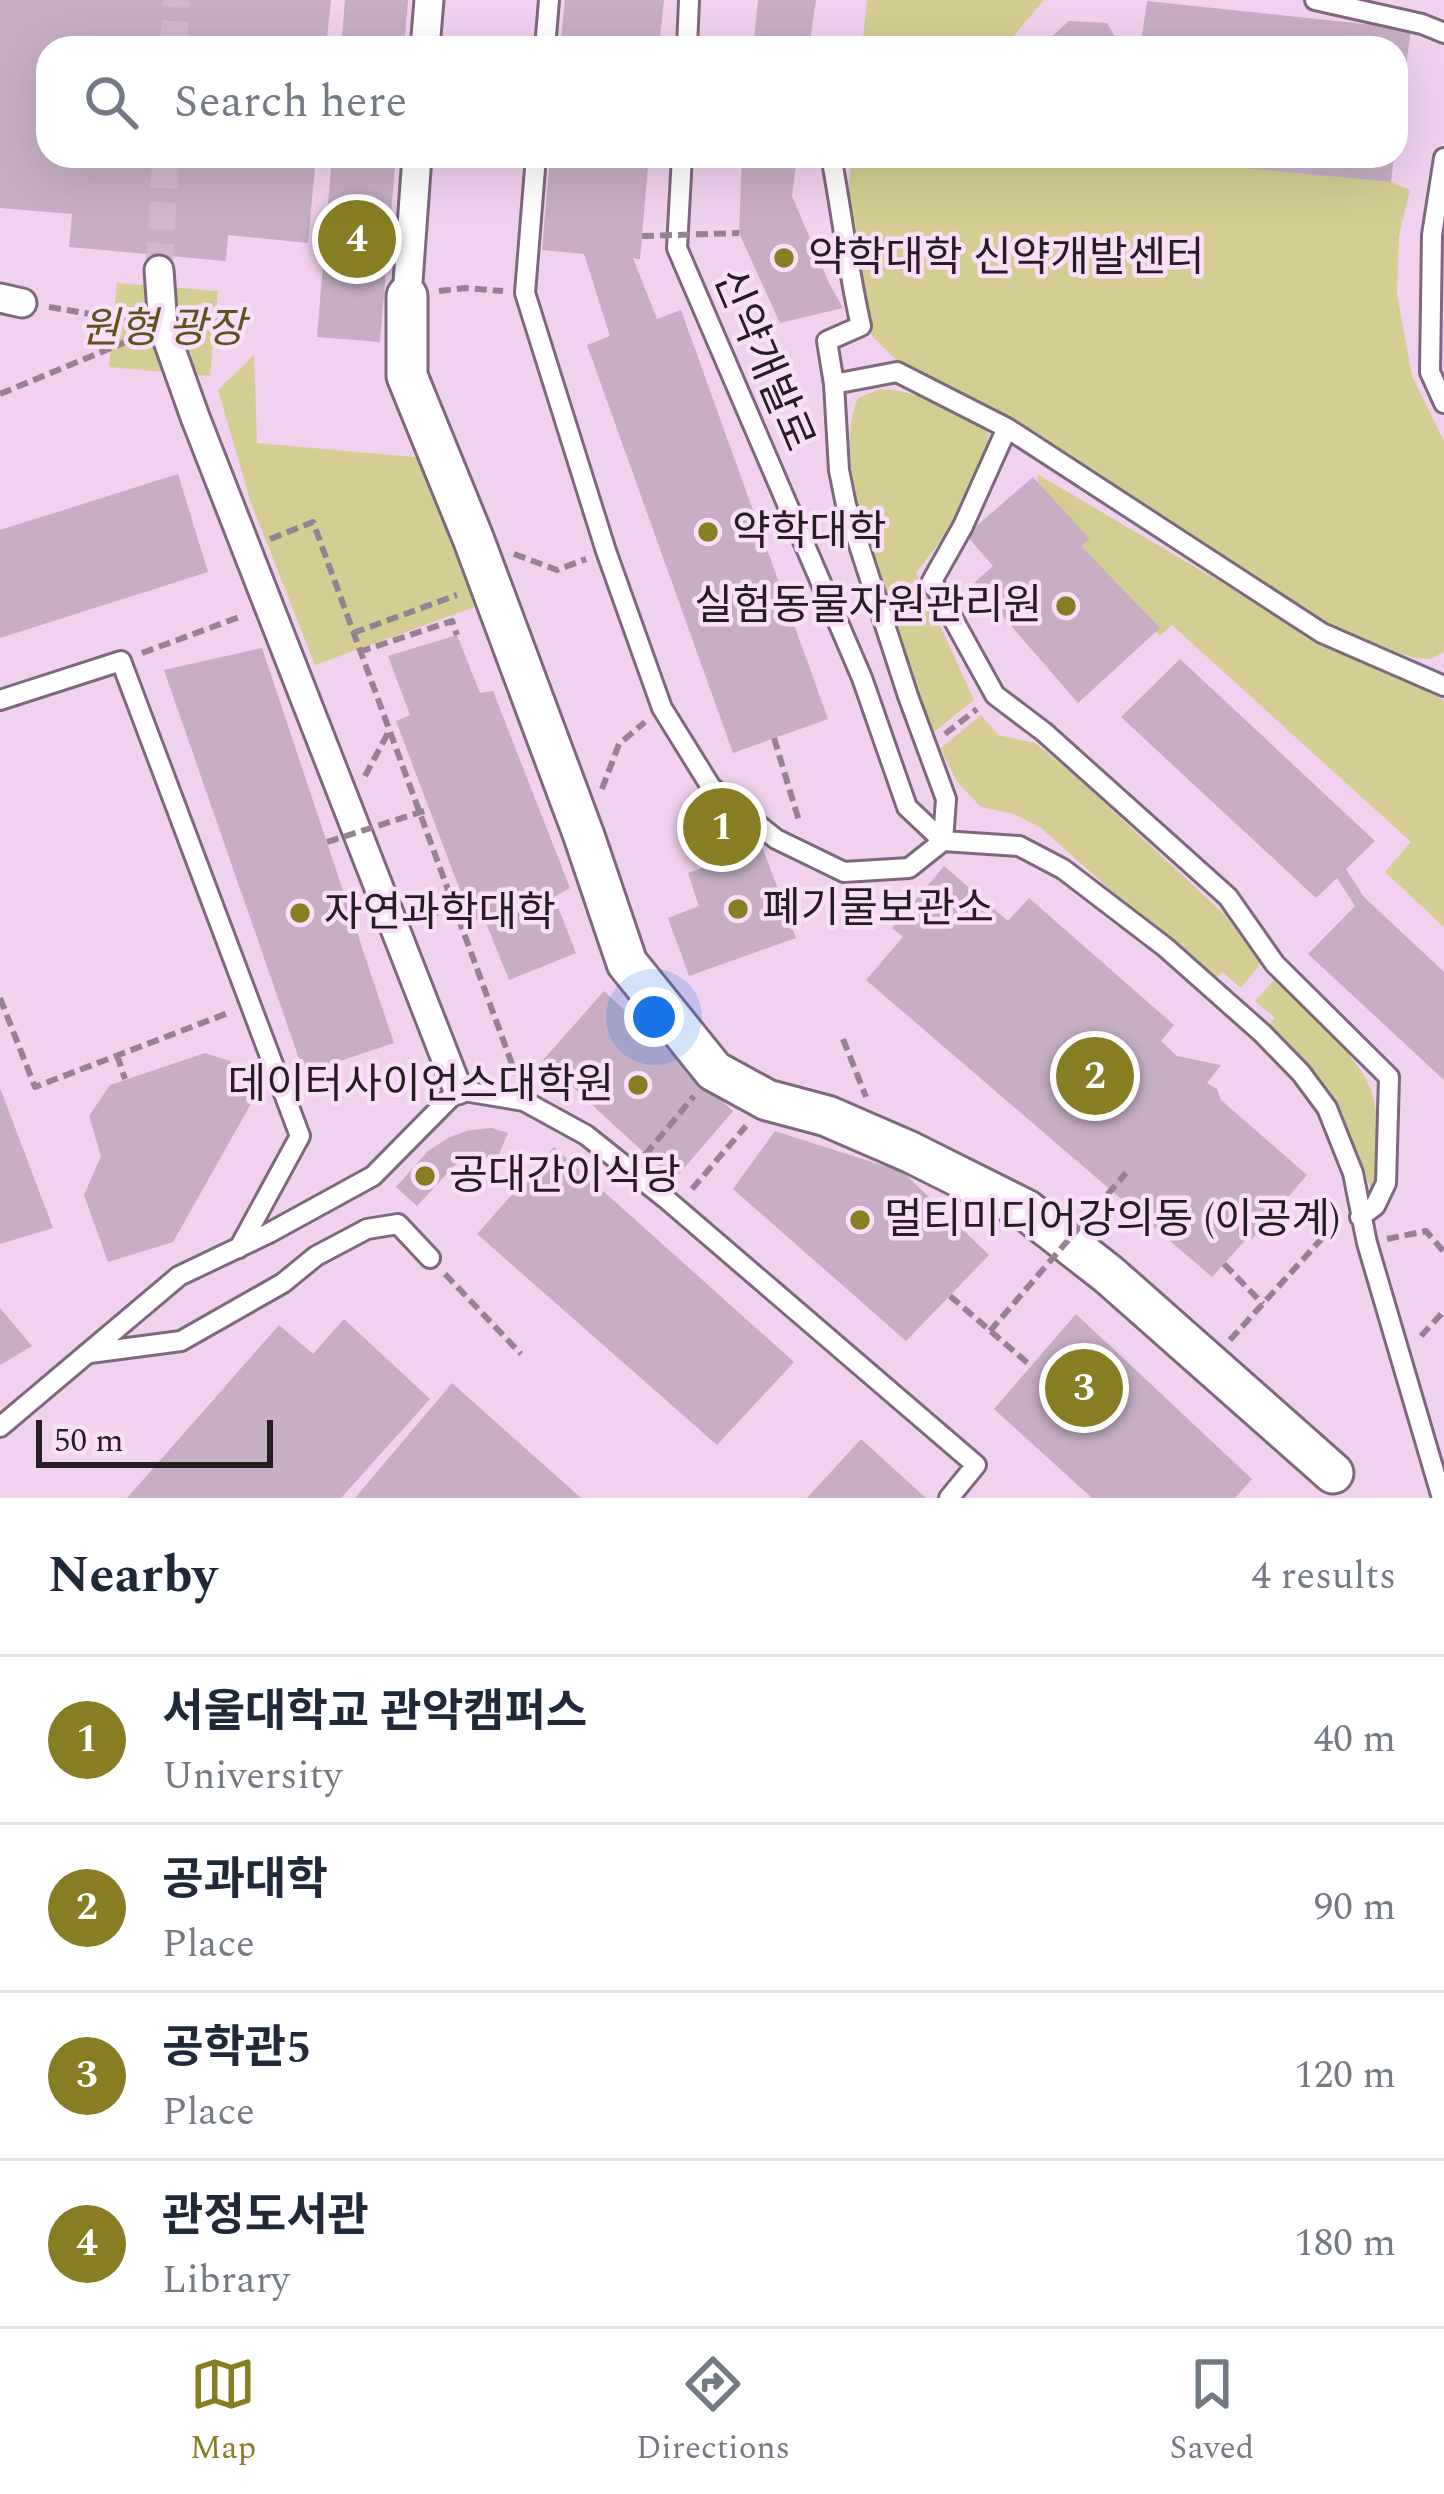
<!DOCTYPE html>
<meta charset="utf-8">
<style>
body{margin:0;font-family:Spectral,"Noto Sans KR",serif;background:#f6f6f7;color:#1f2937}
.scale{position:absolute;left:36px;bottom:30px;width:237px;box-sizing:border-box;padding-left:12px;border:6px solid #251c24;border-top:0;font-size:33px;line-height:42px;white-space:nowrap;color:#251c24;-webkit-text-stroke:9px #f9e0f8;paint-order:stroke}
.you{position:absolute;left:654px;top:1017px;width:42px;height:42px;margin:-30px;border:9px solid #fff;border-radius:50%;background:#1a73e8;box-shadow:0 0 0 18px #1a73e833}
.badge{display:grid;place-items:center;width:78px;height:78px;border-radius:50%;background:#877d23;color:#fff;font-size:39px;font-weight:700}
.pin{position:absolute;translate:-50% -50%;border:6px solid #fff;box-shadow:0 3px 12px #0006}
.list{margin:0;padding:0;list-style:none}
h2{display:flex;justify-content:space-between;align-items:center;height:156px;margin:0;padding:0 48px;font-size:51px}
h2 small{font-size:39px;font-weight:400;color:#747a83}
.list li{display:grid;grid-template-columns:78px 1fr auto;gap:36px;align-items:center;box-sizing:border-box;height:168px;padding:0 48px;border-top:3px solid #e0e1e3}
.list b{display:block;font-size:45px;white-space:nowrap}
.list p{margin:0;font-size:39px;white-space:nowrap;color:#747a83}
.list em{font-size:39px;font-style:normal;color:#747a83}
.icon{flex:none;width:66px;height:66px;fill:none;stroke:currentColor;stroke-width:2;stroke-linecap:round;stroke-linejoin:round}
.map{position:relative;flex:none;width:1444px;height:1498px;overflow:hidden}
.search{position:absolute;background:#fff;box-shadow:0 12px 48px #0002;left:36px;right:36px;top:36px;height:132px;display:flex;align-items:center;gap:30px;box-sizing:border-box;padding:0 42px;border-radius:36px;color:#747a83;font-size:45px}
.sheet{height:828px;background:#fff}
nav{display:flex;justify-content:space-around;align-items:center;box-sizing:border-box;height:168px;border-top:3px solid #e0e1e3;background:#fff;font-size:33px;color:#747a83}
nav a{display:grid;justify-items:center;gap:6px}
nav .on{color:#877d23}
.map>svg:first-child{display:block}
</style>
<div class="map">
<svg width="1444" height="1498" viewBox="0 0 1444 1498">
<rect width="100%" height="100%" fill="#f9e0f8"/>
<path fill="#f0d1ee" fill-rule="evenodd" d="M0 0H1444V1498H0ZM48 48H1396V156H48Z"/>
<path fill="#d4ce94" d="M867 0H1044L1007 44 1033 48H862Z
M852 156H1150L1151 159 1391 182 1410 190 1399 236 1397 294 1412 376 1444 441V652L1431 659 1414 658 1345 634 1047 449 899 363 871 335 845 227Z
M117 283 218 291 210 376 109 367Z
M254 355 257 443 425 458 483 604 315 665 251 503 218 390Z
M880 389C921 391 952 410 988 428 994 473 943 539 916 573L974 700 934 732C920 706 913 673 903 644 881 581 830 461 858 398Z
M1037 474 1321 641 1426 687 1444 701V927L1385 872 1411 842 1172 625 1160 636 1046 527Z
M981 715 998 735 1035 743 1071 772 1225 915 1261 963 1241 988 1223 972 1213 981 1041 828 1014 814 981 807 958 783 940 749Z
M1274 980C1302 1008 1351 1048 1368 1083 1382 1111 1378 1163 1372 1193 1348 1118 1326 1080 1268 1026L1275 1018 1255 1001Z"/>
<path fill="#c6aec5" d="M0 0H331L326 48H48V156H316L308 243 228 235 226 261 69 247 72 214 0 208Z
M345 0H408L404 48H341Z
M565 0H664L659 48H560Z
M758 0H816L809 48H753Z
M1147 1 1411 29 1399 121H1396V48H1039L1069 21 1107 23 1120 45 1141 42Z
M332 156H396L380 342 317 337Z
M550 156H649L640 259 633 258 657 319 681 310 828 719 733 753 587 345 610 336 584 254 542 250Z
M742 156H797L792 196 829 283 843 308 780 323 739 233Z
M1150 156H1394L1391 182 1150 159Z
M178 474 208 572 0 638V530Z
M1033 477 1090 539 1081 546 1160 628 1078 703 974 583 993 566 966 535Z
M457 635 480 693 493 691 570 888 554 897 576 953 509 980 484 918 472 922 396 721 410 715 388 656Z
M262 648 394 1043 304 1073 164 670Z
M1180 659 1375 841 1346 869 1364 897 1444 972V1080L1308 954 1355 906 1337 878 1316 898 1121 717Z
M762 846 796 938 689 976 668 918 699 906 688 873Z
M944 866 1008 921 1029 898 1174 1025 1161 1041 1177 1056 1221 1065 1207 1083 1217 1089 1221 1100 1307 1175 1252 1239 1249 1236 1212 1277 866 980 903 937 892 928Z
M604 991 733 1111 674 1180 543 1060Z
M205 1053 230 1061 252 1102 173 1242 108 1262 84 1195 101 1156 89 1116 110 1085Z
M0 1088 53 1228 0 1244Z
M492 1128 508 1133 497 1159 469 1157 454 1166 417 1206 396 1187 428 1151 448 1138 469 1130Z
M775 1131 903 1172 989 1255 906 1341 733 1189Z
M554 1147 794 1362 717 1445 477 1234Z
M0 1308 32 1346 0 1365Z
M1076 1314 1252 1479 1235 1498H1092L994 1409Z
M344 1319 430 1399 341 1498H127L279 1325 313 1354Z
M452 1383 581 1498H355Z
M861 1439 926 1498H807Z"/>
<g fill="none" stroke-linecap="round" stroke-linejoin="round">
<path stroke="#cfb9ce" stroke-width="27" stroke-dasharray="27 14" stroke-linecap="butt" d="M173 48 177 0
M159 270 166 156"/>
<defs>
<path id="service" d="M1315 0 1422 24 1444 33
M545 48 549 0
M687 48 689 0
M536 156 525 293 606 551 662 708 711 787 776 839 844 872 909 868 943 841 1019 846 1063 869 1165 947 1262 1033 1301 1073 1327 1108 1353 1173 1367 1243 1442 1498
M682 156 677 248 862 678 907 807 943 841
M831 156C842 213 848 270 861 326L827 341 834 384
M1444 158 1432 235 1430 372 1444 403
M1007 428 963 526 932 581 995 695 1044 732 1228 897 1275 964 1389 1077 1386 1183 1375 1206 1360 1217
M0 700 121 661 300 1136 239 1248
M943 841 946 799 908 696 846 505 839 470 834 384 897 372 1007 428 1322 633 1444 686
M90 1353 181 1341 283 1283 316 1256 367 1229 398 1224 430 1258
M0 1427 179 1276 269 1233 373 1176 458 1090 524 1101 586 1135 665 1198 976 1465 949 1498"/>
<path id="pedestrian" d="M425 48 429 0
M159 270 163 327 195 417 458 1090
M407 296 417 156
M0 298 22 303"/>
<path id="minor" d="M407 296V376L473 538 584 836 627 963 714 1071 767 1100 827 1116 910 1152 1026 1210 1108 1274 1333 1473"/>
</defs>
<use href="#service" stroke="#7e687d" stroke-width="24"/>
<use href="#pedestrian" stroke="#7e687d" stroke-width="33"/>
<use href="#minor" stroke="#7e687d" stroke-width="45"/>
<path stroke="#948393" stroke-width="6" stroke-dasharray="12 6" stroke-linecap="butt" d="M439 291 465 288 503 291
M49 307 137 322
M191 324 225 321
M0 394 135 338
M270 539 313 522 516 1075
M514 554 557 570 586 559
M353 633 457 595
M359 652 452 621 457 635
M142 653 242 616
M945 734 977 709
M774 738 799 821
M365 776 389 731
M602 789 619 744 645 722
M413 899 459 924
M0 998 35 1087 228 1013
M843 1039 866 1097
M117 1055 125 1079
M645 1155 694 1096
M692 1189 746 1126
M1387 1239 1426 1231 1444 1252
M1224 1264 1263 1304
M445 1274 521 1354
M950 1296 1031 1366
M1421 1336 1444 1311
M1230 1340 1335 1224 1339 1223"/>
<use href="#service" stroke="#fff" stroke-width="18"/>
<use href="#pedestrian" stroke="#fff" stroke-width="27"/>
<use href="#minor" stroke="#fff" stroke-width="39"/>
<path stroke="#948393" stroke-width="6" stroke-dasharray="12 6" stroke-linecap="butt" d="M642 236 739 233
M327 842 430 809
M990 1331 1126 1173"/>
</g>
<g fill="#877d23" stroke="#f9e0f8" stroke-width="4.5">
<circle cx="784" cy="258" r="12"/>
<circle cx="708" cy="532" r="12"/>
<circle cx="1066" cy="606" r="12"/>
<circle cx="738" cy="909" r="12"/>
<circle cx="300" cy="913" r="12"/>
<circle cx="638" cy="1085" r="12"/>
<circle cx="425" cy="1176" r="12"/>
<circle cx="860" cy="1220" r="12"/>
</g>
<g text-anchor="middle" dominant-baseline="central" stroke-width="9" stroke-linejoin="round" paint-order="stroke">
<g font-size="42" fill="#251c24" stroke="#f9e0f8" text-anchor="start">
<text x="808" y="258">약학대학 신약개발센터</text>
<text x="732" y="532">약학대학</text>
<text x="1042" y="606" text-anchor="end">실험동물자원관리원</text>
<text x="762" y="909">폐기물보관소</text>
<text x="324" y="913">자연과학대학</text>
<text x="614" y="1085" text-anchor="end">데이터사이언스대학원</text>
<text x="449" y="1176">공대간이식당</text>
<text x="884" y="1220">멀티미디어강의동 (이공계)</text>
</g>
<g font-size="42" font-style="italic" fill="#5c551b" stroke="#f9e0f8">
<text x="163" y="329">원형 광장</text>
</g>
<g font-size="42" fill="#251c24" stroke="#f9e0f8">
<text transform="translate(763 360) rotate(67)">신약개발로</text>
</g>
</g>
</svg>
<div class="scale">50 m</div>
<div class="you"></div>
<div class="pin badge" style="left:722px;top:827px">1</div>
<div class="pin badge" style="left:1095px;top:1076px">2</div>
<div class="pin badge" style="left:1084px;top:1388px">3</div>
<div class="pin badge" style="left:357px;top:239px">4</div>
<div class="search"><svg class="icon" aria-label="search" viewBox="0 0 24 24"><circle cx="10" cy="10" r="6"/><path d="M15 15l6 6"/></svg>Search here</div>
</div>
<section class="sheet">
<h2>Nearby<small>4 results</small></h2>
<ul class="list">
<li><span class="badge">1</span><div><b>서울대학교 관악캠퍼스</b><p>University</p></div><em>40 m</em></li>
<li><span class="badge">2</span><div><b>공과대학</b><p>Place</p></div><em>90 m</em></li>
<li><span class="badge">3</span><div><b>공학관5</b><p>Place</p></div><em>120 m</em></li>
<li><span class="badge">4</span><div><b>관정도서관</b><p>Library</p></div><em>180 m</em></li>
</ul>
</section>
<nav>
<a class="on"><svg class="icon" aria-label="map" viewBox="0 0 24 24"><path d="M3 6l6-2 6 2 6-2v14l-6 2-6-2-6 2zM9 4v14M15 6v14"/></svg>Map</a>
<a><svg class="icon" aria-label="directions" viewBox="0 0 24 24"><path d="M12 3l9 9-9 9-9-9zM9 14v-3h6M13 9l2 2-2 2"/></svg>Directions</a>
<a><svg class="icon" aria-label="saved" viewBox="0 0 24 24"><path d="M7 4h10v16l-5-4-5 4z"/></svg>Saved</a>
</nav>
